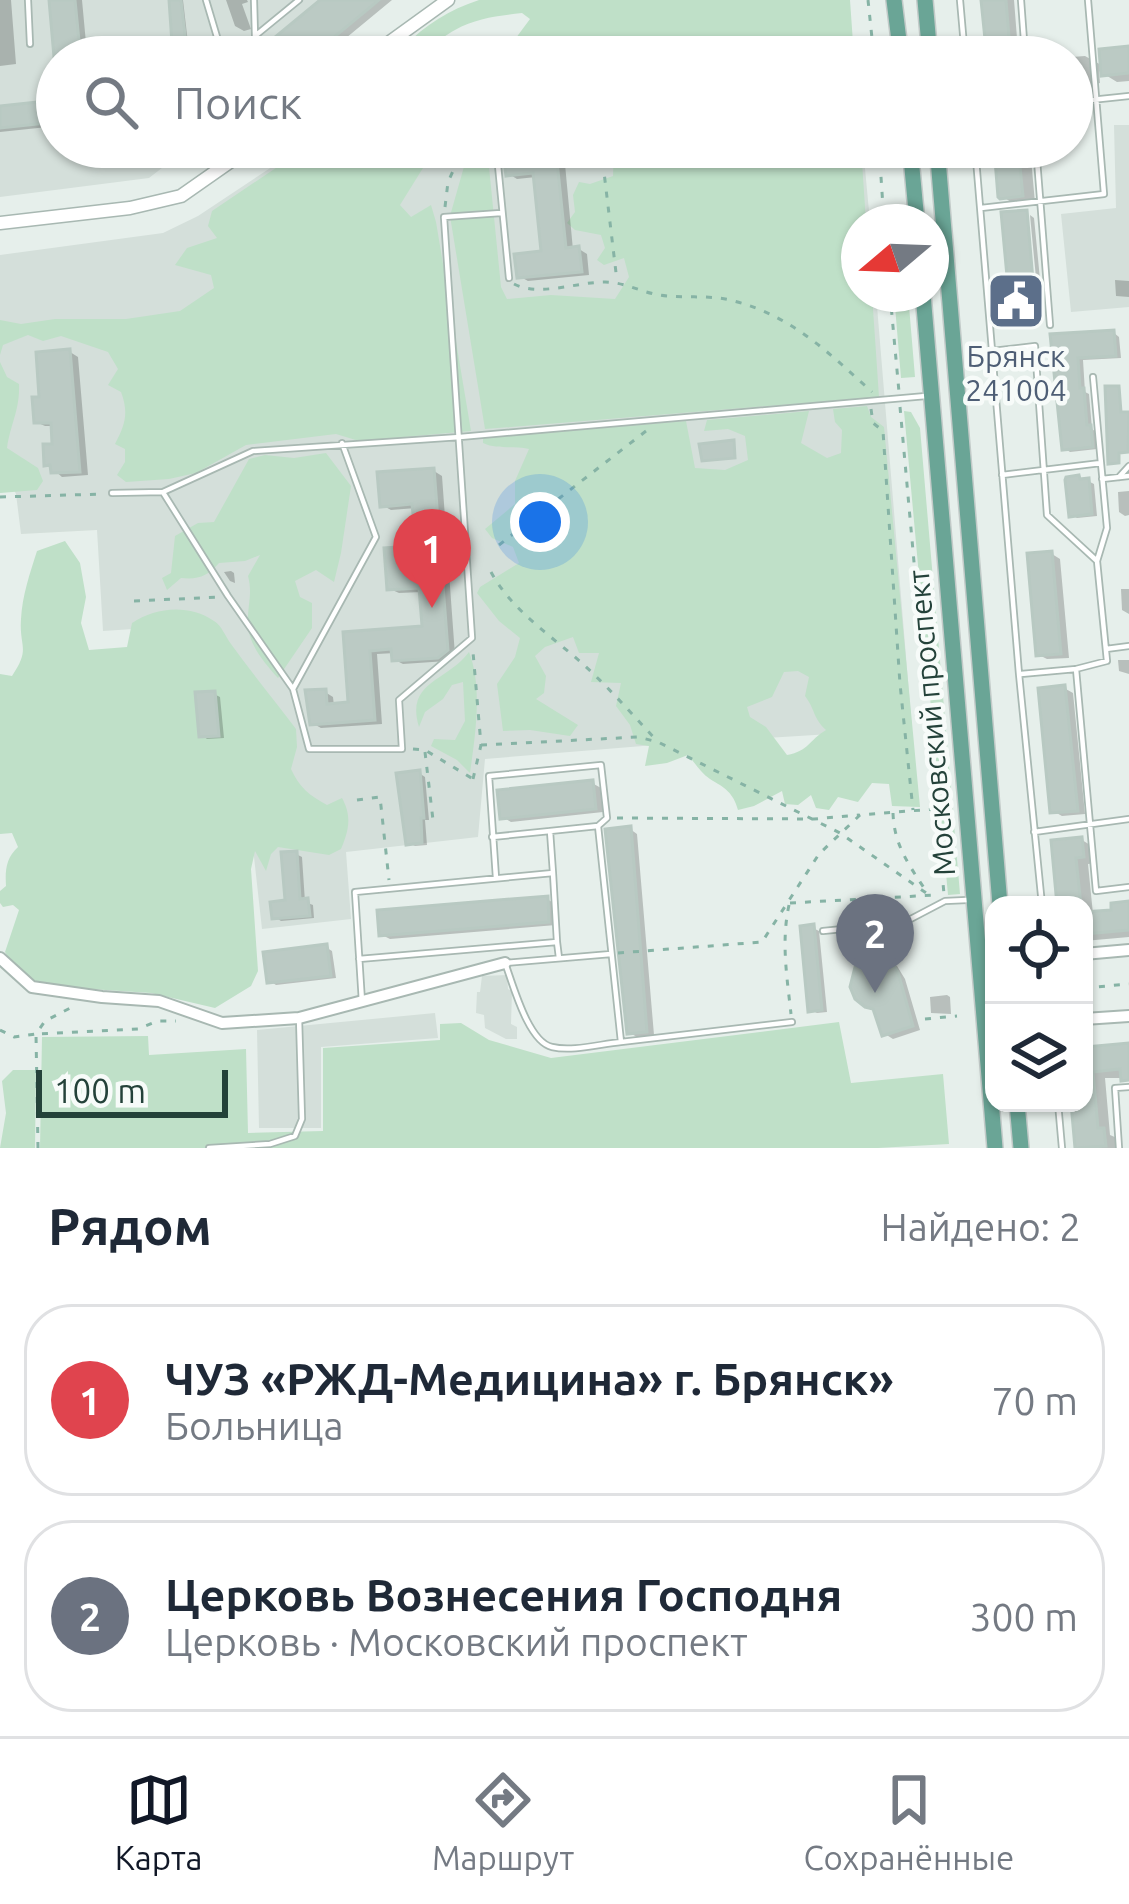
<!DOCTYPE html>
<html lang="ru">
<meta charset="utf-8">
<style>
body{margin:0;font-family:Ubuntu,sans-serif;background:#f6f6f7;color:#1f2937}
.controls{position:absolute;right:36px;bottom:36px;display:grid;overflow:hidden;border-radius:24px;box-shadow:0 3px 9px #0004}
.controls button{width:108px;height:108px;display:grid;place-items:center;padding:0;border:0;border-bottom:3px solid #e0e1e3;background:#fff;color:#1f2937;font:60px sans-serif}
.compass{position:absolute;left:841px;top:204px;width:108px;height:108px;border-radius:50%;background:#fff;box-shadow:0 3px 9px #0004;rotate:251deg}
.scale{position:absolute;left:36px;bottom:30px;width:192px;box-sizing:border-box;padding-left:12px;border:6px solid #24423a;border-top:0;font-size:33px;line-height:42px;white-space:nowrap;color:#24423a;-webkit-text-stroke:9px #f7fbf9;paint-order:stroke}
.you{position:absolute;left:540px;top:522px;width:42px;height:42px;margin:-30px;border:9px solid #fff;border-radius:50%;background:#1a73e8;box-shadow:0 0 0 18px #1a73e833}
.badge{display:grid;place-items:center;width:78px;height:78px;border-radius:50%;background:#111827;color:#fff;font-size:39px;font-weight:700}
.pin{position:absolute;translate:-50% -99px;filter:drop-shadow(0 3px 6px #0008)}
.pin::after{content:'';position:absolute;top:63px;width:42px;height:36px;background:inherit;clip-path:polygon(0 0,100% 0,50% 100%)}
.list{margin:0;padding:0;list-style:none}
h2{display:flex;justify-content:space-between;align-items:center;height:156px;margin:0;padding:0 48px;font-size:51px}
h2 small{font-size:39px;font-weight:400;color:#747a83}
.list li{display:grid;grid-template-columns:78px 1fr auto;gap:36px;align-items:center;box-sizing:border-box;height:192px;margin:0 24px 24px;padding:0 24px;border:3px solid #e0e1e3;border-radius:48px}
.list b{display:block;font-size:45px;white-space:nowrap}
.list p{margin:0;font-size:39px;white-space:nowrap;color:#747a83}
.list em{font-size:39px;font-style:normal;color:#747a83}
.icon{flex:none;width:66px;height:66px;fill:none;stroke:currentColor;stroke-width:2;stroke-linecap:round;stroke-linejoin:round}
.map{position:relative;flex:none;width:1129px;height:1148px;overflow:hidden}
.search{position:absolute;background:#fff;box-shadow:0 3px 9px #0004;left:36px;right:36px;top:36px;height:132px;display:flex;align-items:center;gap:30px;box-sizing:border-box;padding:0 42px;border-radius:66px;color:#747a83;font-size:45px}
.sheet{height:588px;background:#fff}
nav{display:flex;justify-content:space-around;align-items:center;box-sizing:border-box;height:168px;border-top:3px solid #e0e1e3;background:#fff;font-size:33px;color:#747a83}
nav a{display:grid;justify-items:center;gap:6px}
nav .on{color:#111827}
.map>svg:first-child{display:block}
</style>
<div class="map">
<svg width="1129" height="1148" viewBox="0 0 1129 1148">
<rect width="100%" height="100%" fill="#e6efeb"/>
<path fill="#d4dfda" d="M0 0H381L307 57H57V147H189L149 178 0 197Z
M1114 125H1129V307L1071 312 1061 214 1116 208Z
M302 147H863L870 222H859V294H876L912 729 655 745 485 759 478 837 346 852 351 919 262 929 248 803 209 624 103 631 97 530 21 534 16 494 0 458V255L163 233 198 216Z
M507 975 508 989 512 991 511 1024 517 1027V1039H506L485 1028 484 1015 476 1013 477 992H480L482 976Z
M435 1013 438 1038 321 1047V1128H259L257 1030Z"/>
<path fill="#bfe0c8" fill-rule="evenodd" d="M479 0H850L854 57H514L510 46 530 19 522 13C498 16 476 18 455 30 438 39 423 57 404 57V47C426 24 449 10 479 0Z
M307 147H436L400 205 411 217 431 205 436 222 471 431 359 441 336 434 246 445 196 473 169 479 126 482 117 475 125 462V449L115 444C125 425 129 413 121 392L108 385 118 369 108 352 61 336 43 341 28 335 3 345 0 355V320L21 324 55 319H126L180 311 214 288 211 275 175 265 187 248 217 238 208 226 212 211Z
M475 147H487L501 287 507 299 551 295 615 299 629 277 624 258 604 265 597 260 605 248 601 235 575 230 567 223 575 212 573 195 579 182 590 184 613 176 614 147H861L866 222H859V294H872L879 397 485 429 450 216 469 149Z
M894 294H908L915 377 901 378Z
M0 362 7 377 19 384C20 410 11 422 7 448L38 468 43 481 37 490 0 493Z
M867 406 871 417 884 427 920 807 892 806 889 784 872 783 858 802 838 797 829 810 816 808 811 795 798 805 785 804 782 791 754 806 738 810C733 792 725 788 710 779 701 773 695 763 688 755L667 763 645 766 649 746 636 744 630 725 616 706 621 683 591 682 599 653H579L573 637 545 647 535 656 546 676 544 693 536 699 578 725 570 736 530 730 503 731 497 684 515 657 520 638 499 621 477 593 480 587 519 563 513 547 492 538 485 529 515 504V481L529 449C514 445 497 450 483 443V438L686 421 695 468 725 470 748 460 745 436 728 429 704 431 707 420 809 411 801 443 827 458 841 453 842 430 835 422 833 409ZM798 671 809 677 805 696C815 709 813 718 826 730 809 740 809 751 787 755L766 727 750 717 747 707 772 697 784 672Z
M904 411 911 412 920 428 960 894 948 895Z
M326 453 351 486 341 553 334 582 316 570 295 581 300 597 312 603V628L278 678C263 661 245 641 248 616 249 600 252 591 248 576L260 555 245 561 219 563C208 576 198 580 181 578L167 590 162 578 171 573 175 536 198 523 214 522 249 459 265 455 294 458Z
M65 541 80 563 86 597 81 623 89 650 127 647 132 623C156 607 189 604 214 621 222 626 225 636 231 644 252 673 275 701 296 729L297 747 291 769C299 787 310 796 327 805L342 798C352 816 349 830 341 849L329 855 278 847 271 854 266 871 255 851 251 869 258 971 251 986 215 1008 151 993 45 986C27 979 15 969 5 952L19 910 13 905 3 907 0 903V891L6 886C5 870 6 858 18 847L12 833 0 834V674L12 676C31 648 19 648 21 619 22 596 30 573 37 551Z
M469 652C483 687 475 737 470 773L457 760 431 746 434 739 455 740 465 721 463 682 452 685 443 699 425 712 419 727C405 681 447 682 469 652Z
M839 1022 851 1083 943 1074 949 1144 878 1148H40L42 1037 148 1036 149 1055 246 1049 248 1133 323 1131V1048L440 1040V1024L461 1023 489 1040 551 1058Z
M13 1070H36L35 1148H0L6 1113 2 1081Z"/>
<path fill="#0003" d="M0 0H11L16 64 0 66Z
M52 0H82L86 43 104 42 112 47 113 57H57Z
M172 0H183L188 43H178Z
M226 0H247L248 2 242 4 251 29 244 31 235 26Z
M324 0H392L323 57H256Z
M984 0H1014L1018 51 999 52 989 47Z
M1129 49V81L1117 82 1099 71 1100 83 1072 88V57L1085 56 1103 66Z
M57 104V126L0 132V109Z
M998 147H1030L1035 203 1016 205 1003 197Z
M565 150 574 155V163L565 164 573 250 579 249 587 254 589 275 528 281 519 276 544 254 536 177 517 179 509 174Z
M1030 215 1034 218 1044 320H1040Z
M1115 280 1129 281V297L1116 296Z
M1114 333 1119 337 1121 358 1083 360 1085 392 1089 394 1092 429 1096 432 1097 449 1070 452 1064 448 1053 336Z
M70 352 78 357 88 475 62 477 47 464 56 447 54 426H45L36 422 42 400Z
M434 471 442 476 455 655 447 661 403 664 395 660V653L377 654 382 724 321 728 312 723 325 692 333 697 334 706 351 705 346 635 425 629 422 592 399 593 390 589 419 548 416 508 391 510 382 505Z
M1088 481 1094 484 1097 516 1077 518 1072 515Z
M1129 491V515L1125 516 1119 512 1118 492Z
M1052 554 1060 559 1069 658 1047 659 1039 655Z
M231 571 234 573 235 583 230 581 224 572Z
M1121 589H1129V614L1122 610Z
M1118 660H1129V674L1119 671Z
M1064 688 1073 693 1085 814 1062 816 1053 811Z
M214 694 220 697 224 738 207 739 202 735Z
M419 773 425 777 429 820H425L427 845 415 846 409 843Z
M592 783 601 788 603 812 511 822 503 817Z
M630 829 637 834 654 1035 637 1037 630 1033Z
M1082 840 1095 848 1097 863 1088 864 1093 914 1115 912 1129 904V937L1084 941V905H1060Z
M296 854 302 857 305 902 313 905 314 918 281 921 275 917 289 902Z
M547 899 555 904 556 925 390 939 382 935Z
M813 928 819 931 827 1012 817 1013 811 1010Z
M327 948 332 951 336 978 276 985 270 981Z
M888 961 897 966 905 979 920 1030 893 1039 885 1034Z
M947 995 950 997 951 1014 931 1013 930 997Z
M1129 1046V1078H1105L1110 1135 1117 1138 1118 1148H1080L1078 1147 1074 1103H1084V1050Z"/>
<path fill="#bbcac4" stroke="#b8c9c2" stroke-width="3" d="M49 0H75L79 41 105 39 106 57H54Z
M169 0H181L186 44 172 43Z
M320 0H379L310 57H251Z
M981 0H1006L1010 49H986Z
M1129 46V73L1101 76 1099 49Z
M57 100V122L0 128V106Z
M566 147 567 160 557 161 566 248 579 246 582 272 517 278 514 254 541 251 533 173 506 176 503 153Z
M994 147H1018L1023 196 1000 199 998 197Z
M1027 210 1036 316 1011 319 1001 212Z
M1114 330 1116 356 1078 358 1080 388H1084L1087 425H1091L1093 447 1062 450 1050 334Z
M70 349 80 472 51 473 50 465 44 466 43 444H52L51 423H34L32 397H39L36 352Z
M1105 386H1119L1121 412H1129L1128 452 1119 453V463L1108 464Z
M734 440 735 458 702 461 699 444Z
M434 468 448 650 438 658 392 661 391 649 370 651 375 720 310 725 305 690 326 689 327 704 348 702 343 632 422 626 419 588 387 590 384 548 416 546 412 504 380 507 377 472Z
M1079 475 1080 479 1089 478 1092 514 1069 517 1065 480 1066 477Z
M1052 551 1061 654 1036 656 1027 553Z
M1065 685 1078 811 1050 813 1038 688Z
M215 691 219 736 199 737 195 692Z
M420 770 424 818H421L422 843 406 845 396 773Z
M593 780 596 809 500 819 497 790Z
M631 826 647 1032 627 1034 605 829Z
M1082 837 1084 857 1076 858 1081 905H1057L1051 840Z
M297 851 300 899 308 898 310 916 272 919 270 902 285 900 281 852Z
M548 896 549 922 379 936 377 910Z
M1129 901V930L1084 934V912L1111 910V903Z
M814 924 822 1010 808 1012 800 926Z
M327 944 331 976 267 983 263 952Z
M877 957 889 958 898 972 913 1026 882 1036 873 1009 865 1007 855 999 850 987 855 967 863 960Z
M1129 1043V1080L1121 1081 1120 1069 1093 1072 1098 1128H1104L1106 1146 1075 1148 1071 1103H1084V1047Z"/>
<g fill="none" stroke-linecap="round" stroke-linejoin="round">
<defs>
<path id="service" d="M28 0 30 44
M206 0 223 57
M254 0 255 36 299 0
M960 0 965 57
M991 57 1025 54 1021 0
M1072 102 1129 96
M975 147 1019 674 1042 905
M1036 147 1050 325
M497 155 509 278
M981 208 1104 194 1088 0
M992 351 1035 346 1047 515 1097 561 1107 661 1076 669 1021 674
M1093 377 1107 528 1097 561
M342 443 376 537 293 689 309 749H402L399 700 472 638 444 217 501 213
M1002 475 1101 463
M1119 477 1129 466
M1102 479 1129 476
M112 493 163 492 253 451 460 437 926 396
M164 494 228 596 293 689
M1106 649 1129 646
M1076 669 1096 891 1129 887
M550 831 598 826
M1034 832 1129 819
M492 837 550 831 553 873
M496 878 489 776 601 765 607 818 598 826 621 1042C600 1044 572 1052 552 1047 528 1042 513 984 505 963L611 954
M823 931 903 923 945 901 967 900
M359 959 557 942 559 958
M362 1002 355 892 553 873 557 942
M621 1042 792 1022
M1058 1103 1062 1148
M209 1148 270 1144 295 1136 302 1119 299 1018
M1119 1148 1115 1088 1129 1087"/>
<path id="minor" d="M1084 954 1129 950
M0 958 32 987 102 997 159 1001 222 1023 299 1018 505 963
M1084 1019 1129 1016"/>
<path id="tertiary" d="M369 57 448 0
M0 223 130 208 181 196 251 147"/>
<path id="primary" d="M894 0 901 57
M925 0 930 57
M910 147 917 222
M937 147 1000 905
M923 294 995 1148
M1017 1103 1021 1148"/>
</defs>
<use href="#service" stroke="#a8b8b2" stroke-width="8"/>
<use href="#minor" stroke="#a8b8b2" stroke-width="14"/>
<use href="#tertiary" stroke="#a8b8b2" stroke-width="15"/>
<use href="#primary" stroke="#c2cac8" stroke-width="18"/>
<path stroke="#86b3a5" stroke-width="3" stroke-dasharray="6 9" stroke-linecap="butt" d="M868 0 874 57
M601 147 617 281
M879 147 884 222
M445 207 448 182 464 147
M514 284C539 297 577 282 605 282 624 282 641 292 659 295 684 299 709 294 734 301 792 316 829 353 872 392
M890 294 899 392
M900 407 944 894
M871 409 873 423 883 431 900 684 913 810
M0 497 104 494
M499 545 646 431
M491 572C512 611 552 636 584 665 610 689 633 715 657 741
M134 601 220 597
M481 745 638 737 658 742 840 833 929 895
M413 749 425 750 478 782
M425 752 433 820
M473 779 481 745 473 652
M357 800 380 797 389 880
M893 813C894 845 909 865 926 891
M617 818 814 819 859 815
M790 903 936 895
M789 905C781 942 787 977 791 1014
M618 953 762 942 819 854 860 815 934 809
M1084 988 1129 984
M925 1019 957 1016
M0 1030 14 1037 36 1034 45 1021 76 1005
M38 1148 36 1034 138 1029 158 1021H176"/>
<use href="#service" stroke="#fff" stroke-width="4.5"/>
<use href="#minor" stroke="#fff" stroke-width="10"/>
<use href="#tertiary" stroke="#fff" stroke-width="12"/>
<use href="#primary" stroke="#6aa596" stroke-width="15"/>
</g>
<defs>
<symbol id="civic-square" viewBox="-11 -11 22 22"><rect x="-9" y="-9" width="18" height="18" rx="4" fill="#5c6f8a" stroke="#f7fbf9"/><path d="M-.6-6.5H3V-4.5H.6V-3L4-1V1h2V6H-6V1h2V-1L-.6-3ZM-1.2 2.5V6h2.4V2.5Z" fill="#fff"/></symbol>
</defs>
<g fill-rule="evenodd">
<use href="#civic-square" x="983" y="268" width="66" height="66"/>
</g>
<g text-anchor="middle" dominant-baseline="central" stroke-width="9" stroke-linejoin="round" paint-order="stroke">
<g font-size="30" fill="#4e5e75" stroke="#f7fbf9">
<text x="1016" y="356">Брянск<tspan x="1016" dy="34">241004</tspan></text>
</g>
<g font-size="30" fill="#24423a" stroke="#f7fbf9">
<text transform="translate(931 723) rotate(-95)">Московский проспект</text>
</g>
</g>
</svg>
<div class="controls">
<button><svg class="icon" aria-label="locate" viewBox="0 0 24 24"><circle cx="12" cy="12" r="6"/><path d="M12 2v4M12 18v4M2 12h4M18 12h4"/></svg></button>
<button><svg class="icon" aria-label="layers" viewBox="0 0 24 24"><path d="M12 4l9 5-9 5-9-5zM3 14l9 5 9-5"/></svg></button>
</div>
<svg class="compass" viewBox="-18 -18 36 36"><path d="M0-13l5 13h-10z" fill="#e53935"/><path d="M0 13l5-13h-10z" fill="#747a83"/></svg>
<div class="scale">100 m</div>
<div class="you"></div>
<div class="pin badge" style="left:432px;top:608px;background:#e0444e">1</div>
<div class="pin badge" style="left:875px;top:993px;background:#6b7280">2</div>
<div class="search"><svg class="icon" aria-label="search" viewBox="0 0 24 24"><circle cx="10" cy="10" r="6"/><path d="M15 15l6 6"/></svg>Поиск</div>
</div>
<section class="sheet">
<h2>Рядом<small>Найдено: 2</small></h2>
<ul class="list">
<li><span class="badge" style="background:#e0444e">1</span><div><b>ЧУЗ «РЖД-Медицина» г. Брянск»</b><p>Больница</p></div><em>70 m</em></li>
<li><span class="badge" style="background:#6b7280">2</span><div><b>Церковь Вознесения Господня</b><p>Церковь · Московский проспект</p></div><em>300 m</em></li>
</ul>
</section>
<nav>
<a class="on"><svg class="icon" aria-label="map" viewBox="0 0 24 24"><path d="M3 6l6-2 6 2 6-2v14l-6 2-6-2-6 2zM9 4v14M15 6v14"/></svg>Карта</a>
<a><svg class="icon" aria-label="directions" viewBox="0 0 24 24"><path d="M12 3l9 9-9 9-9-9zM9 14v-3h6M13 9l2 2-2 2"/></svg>Маршрут</a>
<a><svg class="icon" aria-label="saved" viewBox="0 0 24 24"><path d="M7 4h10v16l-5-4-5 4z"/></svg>Сохранённые</a>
</nav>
